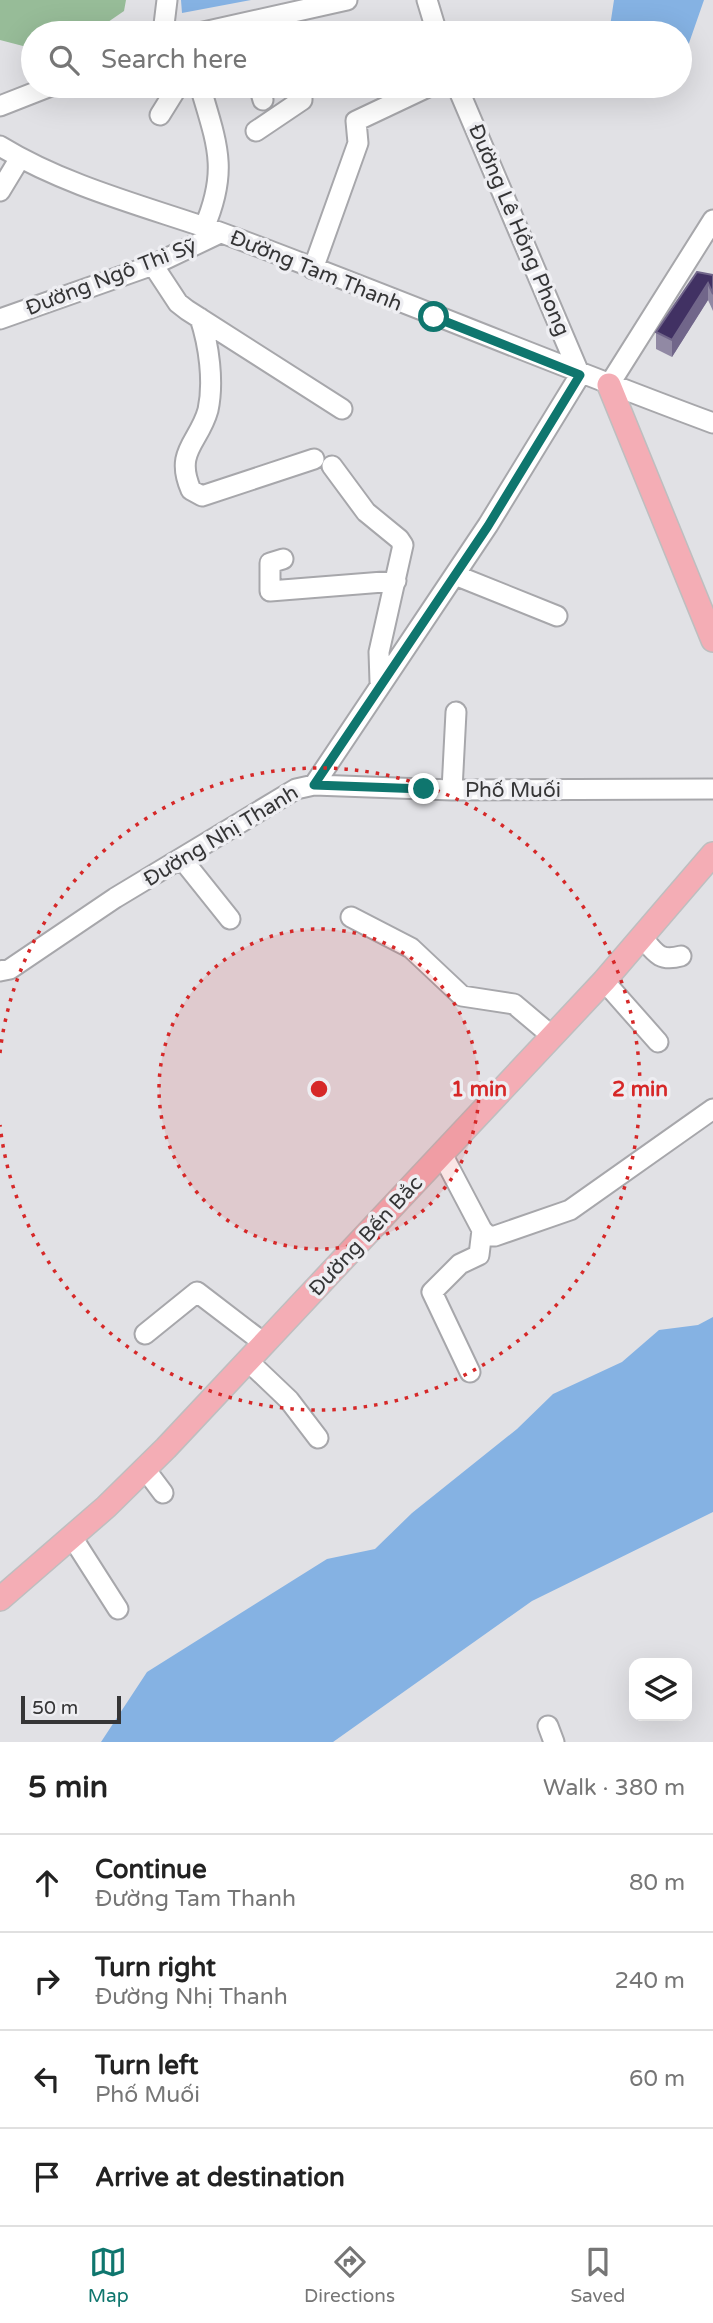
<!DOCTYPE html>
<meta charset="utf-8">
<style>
body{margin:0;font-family:"Varela Round",sans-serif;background:#f2f2f2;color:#222}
.controls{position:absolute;right:21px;bottom:21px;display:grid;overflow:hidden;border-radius:14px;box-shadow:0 7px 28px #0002}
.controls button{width:63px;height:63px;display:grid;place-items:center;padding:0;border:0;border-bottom:2px solid #e0e0e0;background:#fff;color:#222;font:35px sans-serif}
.scale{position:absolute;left:21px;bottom:18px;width:100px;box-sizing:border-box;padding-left:7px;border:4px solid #353536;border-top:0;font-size:19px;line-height:24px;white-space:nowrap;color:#353536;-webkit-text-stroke:5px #eeeef2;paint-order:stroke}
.stop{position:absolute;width:21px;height:21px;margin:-16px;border:5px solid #0f766e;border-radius:50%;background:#fff}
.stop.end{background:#0f766e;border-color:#fff;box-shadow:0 2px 7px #0008}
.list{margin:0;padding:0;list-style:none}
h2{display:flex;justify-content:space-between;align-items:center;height:91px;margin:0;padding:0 28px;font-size:30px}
h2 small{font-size:23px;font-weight:400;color:#767676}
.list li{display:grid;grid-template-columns:46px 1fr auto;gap:21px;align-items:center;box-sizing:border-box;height:98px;padding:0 28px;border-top:2px solid #e0e0e0}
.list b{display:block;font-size:26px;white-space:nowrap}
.list p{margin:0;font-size:23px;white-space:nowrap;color:#767676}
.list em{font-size:23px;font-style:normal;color:#767676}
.icon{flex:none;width:38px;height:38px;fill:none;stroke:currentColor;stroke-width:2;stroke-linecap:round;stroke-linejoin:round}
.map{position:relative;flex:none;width:713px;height:1742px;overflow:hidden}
.search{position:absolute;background:#fff;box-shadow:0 7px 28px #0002;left:21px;right:21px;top:21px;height:77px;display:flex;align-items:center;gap:18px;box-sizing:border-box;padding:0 24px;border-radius:38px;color:#767676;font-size:26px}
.sheet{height:483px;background:#fff}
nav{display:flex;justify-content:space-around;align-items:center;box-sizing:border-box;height:98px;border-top:2px solid #e0e0e0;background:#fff;font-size:19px;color:#767676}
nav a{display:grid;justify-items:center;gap:4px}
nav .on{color:#0f766e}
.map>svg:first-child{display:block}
</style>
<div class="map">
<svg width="713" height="1742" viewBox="0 0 713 1742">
<rect width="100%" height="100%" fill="#e1e1e5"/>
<path fill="#97bc98" d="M0 0H126L124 11 92 33H33V44L23 46 0 40Z"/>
<path fill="#85b2e3" d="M181 0H251L182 13Z
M614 0H704L680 69V33H609Z
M713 1317V1512L532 1601 333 1742H101L147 1672 327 1559 375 1549 412 1513 517 1429 553 1394 622 1362 659 1330 698 1325Z"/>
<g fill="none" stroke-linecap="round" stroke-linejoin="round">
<defs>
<path id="minor" d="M427 0 437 33
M284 14 289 33
M163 33 167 0
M199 33 347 0
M200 86C217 144 229 170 204 228
M259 86 263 100
M0 106 51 86
M160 115 178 86
M256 131 302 100V86
M0 146C67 187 148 207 222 233 387 294 548 362 713 423
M0 191 20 158
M153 265 178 303 187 310 342 409
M313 269 358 143 356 121 430 86
M200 318C209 345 214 382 208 410 199 443 174 451 191 490L202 496 314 459
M0 319 153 265 220 233
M609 385 713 220
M332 466 366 512 399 539 403 545 379 652 380 682
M283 559 270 563V591L396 581
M455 575 557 616
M314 785 452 790 713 789
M452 790 456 712
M182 859 230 919
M351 917 411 948 462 996 514 1004 552 1036
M642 937C655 953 660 962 681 956
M0 971 10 969 115 898 296 789 314 785 488 525 580 375 457 86
M604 981 658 1042
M442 1154 482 1230 488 1236H495L570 1210 713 1109
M145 1334 197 1292 265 1344
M248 1361 289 1400 318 1438
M470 1372 432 1292 460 1264 479 1255 482 1230
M145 1469 163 1493
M72 1537 118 1609
M548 1726 554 1742"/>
<path id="major" d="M609 385 713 640
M0 1599 106 1507 166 1448 604 981 713 854"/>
</defs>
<use href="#minor" stroke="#a7a7ab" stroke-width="23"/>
<use href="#major" stroke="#bebebf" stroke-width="26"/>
<use href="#minor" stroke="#fff" stroke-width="19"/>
<use href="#major" stroke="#f4adb5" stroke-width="23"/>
</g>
<path fill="#9189a4" d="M713 275V311L708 300 672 357 656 349V332Z"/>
<path fill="#71668a" d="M708 283V300L672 357V340Z"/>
<path fill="#413163" stroke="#71668a" stroke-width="2" d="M697 272 713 275V294L708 283 672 340 656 332Z"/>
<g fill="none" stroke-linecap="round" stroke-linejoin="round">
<path stroke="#0f766e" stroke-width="9" d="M424 789 314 785 488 526 580 375 434 317"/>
</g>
<circle cx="319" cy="1089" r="160" fill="#d62828" fill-opacity=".12"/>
<g fill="none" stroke="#d62828" stroke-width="3.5" stroke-dasharray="3.5 7">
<circle cx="319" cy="1089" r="160"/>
<path d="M0 1053A321 321 0 1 1 0 1125"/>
</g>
<g text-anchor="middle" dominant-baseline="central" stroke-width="7" stroke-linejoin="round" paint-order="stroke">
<g font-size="21" fill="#353536" stroke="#eeeef2">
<text transform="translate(519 230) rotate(67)">Đường Lê Hồng Phong</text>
<text transform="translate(316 271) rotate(22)">Đường Tam Thanh</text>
<text transform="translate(111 277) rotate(-21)">Đường Ngô Thì Sỹ</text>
<text x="513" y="790">Phố Muối</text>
<text transform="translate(221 836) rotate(-31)">Đường Nhị Thanh</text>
<text transform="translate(366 1236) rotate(-47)">Đường Bến Bắc</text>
</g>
</g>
<circle cx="319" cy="1089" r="10" fill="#d62828" stroke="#eeeef2" stroke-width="3.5"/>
<g font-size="21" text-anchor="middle" font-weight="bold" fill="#d62828" stroke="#eeeef2" stroke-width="7" stroke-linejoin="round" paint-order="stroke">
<text x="479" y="1096">1 min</text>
<text x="640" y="1096">2 min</text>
</g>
</svg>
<div class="controls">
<button><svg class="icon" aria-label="layers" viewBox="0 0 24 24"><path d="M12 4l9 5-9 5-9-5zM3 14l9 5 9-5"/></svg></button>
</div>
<div class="scale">50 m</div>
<div class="stop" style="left:434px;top:317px"></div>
<div class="stop end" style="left:424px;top:789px"></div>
<div class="search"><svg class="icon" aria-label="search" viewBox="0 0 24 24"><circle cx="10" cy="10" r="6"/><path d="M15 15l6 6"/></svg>Search here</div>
</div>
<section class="sheet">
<h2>5 min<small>Walk · 380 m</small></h2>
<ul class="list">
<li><svg class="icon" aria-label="ahead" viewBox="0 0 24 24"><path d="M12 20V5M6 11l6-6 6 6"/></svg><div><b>Continue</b><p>Đường Tam Thanh</p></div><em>80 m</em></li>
<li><svg class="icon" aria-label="right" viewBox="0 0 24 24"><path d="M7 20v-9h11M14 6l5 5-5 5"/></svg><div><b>Turn right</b><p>Đường Nhị Thanh</p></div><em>240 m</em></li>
<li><svg class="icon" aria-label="left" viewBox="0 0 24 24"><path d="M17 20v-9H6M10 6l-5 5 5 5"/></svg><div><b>Turn left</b><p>Phố Muối</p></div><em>60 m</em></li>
<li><svg class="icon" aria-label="arrive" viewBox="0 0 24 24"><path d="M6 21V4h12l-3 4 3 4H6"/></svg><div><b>Arrive at destination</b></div></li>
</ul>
</section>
<nav>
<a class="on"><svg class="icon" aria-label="map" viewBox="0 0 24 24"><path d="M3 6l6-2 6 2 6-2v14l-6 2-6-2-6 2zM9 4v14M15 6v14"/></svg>Map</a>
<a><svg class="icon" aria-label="directions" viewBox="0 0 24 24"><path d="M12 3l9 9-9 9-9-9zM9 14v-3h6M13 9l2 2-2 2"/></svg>Directions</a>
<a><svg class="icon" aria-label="saved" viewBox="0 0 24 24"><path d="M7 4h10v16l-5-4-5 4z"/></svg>Saved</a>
</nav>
